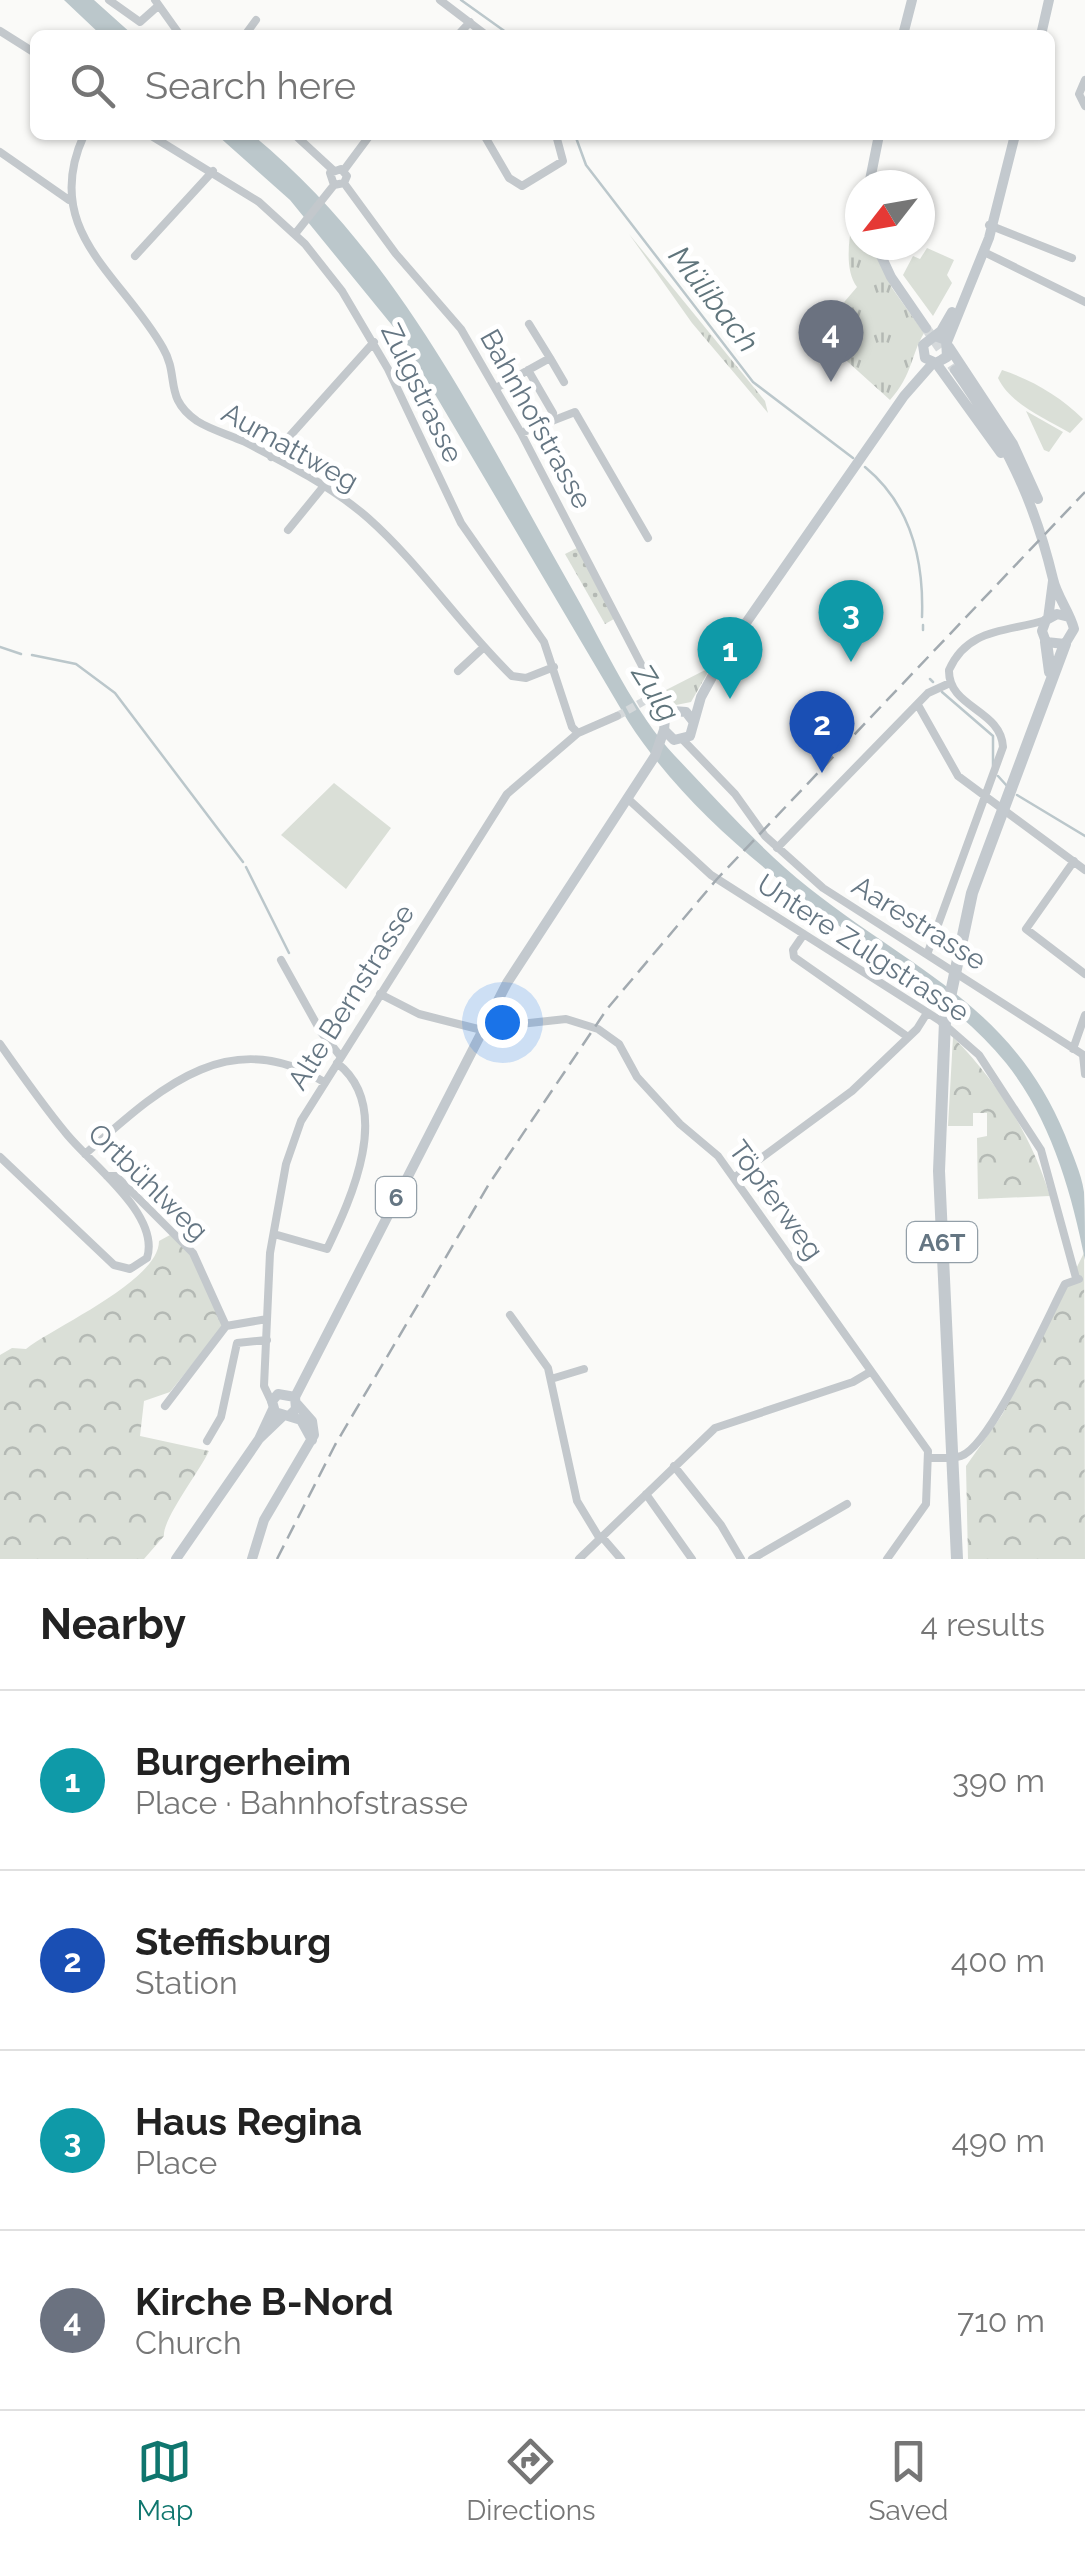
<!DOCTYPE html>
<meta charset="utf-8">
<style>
body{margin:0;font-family:Raleway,sans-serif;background:#f2f2f2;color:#222}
.compass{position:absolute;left:845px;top:170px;width:90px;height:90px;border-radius:50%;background:#fff;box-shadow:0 2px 8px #0004;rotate:239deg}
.you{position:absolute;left:502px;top:1022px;width:35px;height:35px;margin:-25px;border:8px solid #fff;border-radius:50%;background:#1a73e8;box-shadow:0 0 0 15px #1a73e833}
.badge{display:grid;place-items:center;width:65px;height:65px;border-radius:50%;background:#0f766e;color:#fff;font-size:32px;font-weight:700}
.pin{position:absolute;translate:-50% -82px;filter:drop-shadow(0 2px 5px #0008)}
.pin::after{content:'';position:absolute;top:52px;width:35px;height:30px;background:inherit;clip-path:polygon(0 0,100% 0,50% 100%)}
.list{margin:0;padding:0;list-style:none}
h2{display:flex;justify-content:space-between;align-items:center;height:130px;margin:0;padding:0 40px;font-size:42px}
h2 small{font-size:32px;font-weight:400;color:#767676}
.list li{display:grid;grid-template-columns:65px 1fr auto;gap:30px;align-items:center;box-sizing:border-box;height:180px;padding:0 40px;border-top:2px solid #e0e0e0}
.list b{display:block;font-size:38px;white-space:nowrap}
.list p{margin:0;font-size:32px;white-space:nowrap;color:#767676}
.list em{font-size:32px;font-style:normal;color:#767676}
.icon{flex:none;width:55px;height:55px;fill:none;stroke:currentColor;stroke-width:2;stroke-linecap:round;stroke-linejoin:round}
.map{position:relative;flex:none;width:1085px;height:1559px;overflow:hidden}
.search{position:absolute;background:#fff;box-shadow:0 2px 8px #0004;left:30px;right:30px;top:30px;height:110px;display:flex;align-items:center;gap:25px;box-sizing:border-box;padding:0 35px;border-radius:15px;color:#767676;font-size:38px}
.sheet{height:850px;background:#fff}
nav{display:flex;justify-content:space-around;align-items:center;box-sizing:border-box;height:140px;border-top:2px solid #e0e0e0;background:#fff;font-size:28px;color:#767676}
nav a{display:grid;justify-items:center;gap:5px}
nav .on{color:#0f766e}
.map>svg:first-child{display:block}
</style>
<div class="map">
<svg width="1085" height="1559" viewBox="0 0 1085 1559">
<defs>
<pattern id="grass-tufts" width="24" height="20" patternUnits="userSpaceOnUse" patternTransform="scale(2.5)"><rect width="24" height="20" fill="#dadfd7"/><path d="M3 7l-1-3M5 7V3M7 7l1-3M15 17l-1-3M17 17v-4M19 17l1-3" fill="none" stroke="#b4b9b4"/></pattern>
<pattern id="forest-crowns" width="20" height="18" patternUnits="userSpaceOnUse" patternTransform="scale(2.5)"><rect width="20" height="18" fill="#dadfd7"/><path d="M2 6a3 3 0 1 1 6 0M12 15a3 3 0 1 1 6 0" fill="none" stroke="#b4b9b4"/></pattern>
<pattern id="park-dots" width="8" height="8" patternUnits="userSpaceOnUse" patternTransform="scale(2.5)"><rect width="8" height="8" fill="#dadfd7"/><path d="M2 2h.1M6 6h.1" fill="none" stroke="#b4b9b4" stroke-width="1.8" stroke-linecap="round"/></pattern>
</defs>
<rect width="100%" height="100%" fill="#fafaf8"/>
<path fill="url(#grass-tufts)" d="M860 191V245H872L892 288 924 333C910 357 913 374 890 400L838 353 828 321 857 287C840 264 853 217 860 191Z
M629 234 765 401 768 413 692 323Z
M711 667 691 702 676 705 664 691Z"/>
<path fill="url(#forest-crowns)" d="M953 1037C999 1084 1030 1133 1050 1196L978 1199 977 1138 987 1136V1113H973V1126H948Z
M170 1235 192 1255 223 1326 170 1392 144 1401 140 1436 209 1451C199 1472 162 1520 164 1536L144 1559H0V1355L12 1348 26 1349C55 1326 159 1281 159 1241Z
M1084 1253 1085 1559H968L966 1466 1002 1415Z"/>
<path fill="url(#park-dots)" d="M577 548 614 619 605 624 565 554Z"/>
<path fill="#dadfd7" d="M927 248 954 260 947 275 952 283 933 316 903 275 913 256 920 259Z
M1002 370C1032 380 1060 396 1083 419L1070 433C1045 418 1011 405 998 378Z
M1026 411 1063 432 1049 452 1044 450Z
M334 783 391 828 346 889 281 835Z"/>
<path fill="#bbc7cb" d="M64 0H94L133 35H101Z
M217 135 254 136C403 259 482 432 576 596 604 646 635 714 675 756 719 802 759 848 809 888 911 969 1012 1006 1065 1135 1072 1154 1081 1172 1084 1192 1085 1214 1085 1238 1085 1260 1071 1190 1051 1120 1006 1063 969 1017 919 984 872 950 781 883 690 817 628 721L400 335 290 200Z"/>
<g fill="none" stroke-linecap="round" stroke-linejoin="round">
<path stroke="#bbc7cb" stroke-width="2.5" d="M461 0 510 35
M575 135 586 165 753 382 853 458
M865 467C910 504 924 560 922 617
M923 625V630
M0 647 21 654
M32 655 76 664 115 693 243 862
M930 679 933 682
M942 692 993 736V766
M998 776 1007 786
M1017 795 1085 836
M246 867 289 953"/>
<path stroke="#d5d9db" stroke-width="8" stroke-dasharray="8 4" stroke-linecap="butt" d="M617 716 646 700"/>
<path stroke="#d5d9db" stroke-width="10" stroke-dasharray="10 5" stroke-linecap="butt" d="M926 328 955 370"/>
<path stroke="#c3c8cc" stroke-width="8" d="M109 0 140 22 158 6
M155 0 180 35
M440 0 486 35
M0 31 35 53
M245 35 256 20
M458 35 470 22
M1085 80 1079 94 1085 106
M84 135C40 231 122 275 163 348 180 377 163 397 197 421 211 430 230 435 245 442 286 463 334 488 368 518 421 565 461 627 512 676L526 678 554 667
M150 135 259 202 305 244 342 291 388 369 461 523 544 642 572 727 578 733
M295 135 333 170
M484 135 509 178 522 186 563 161 556 135
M0 152 69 200
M344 170 370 135
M344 183 396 254 461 329 521 433 654 689 665 719
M989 225 1072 258
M295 234 334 185 344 183 347 176 341 169 330 173 334 185
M984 252 1085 302
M135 256 213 171
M529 324 550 358
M528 370 553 413
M496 388 550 358 564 382
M521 433 575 412 648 538
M271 457 374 342
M288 530 323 487
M458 671 484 647
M918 705 958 776 1085 870
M683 740 735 794 765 836 823 888 1085 1056
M627 798 711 875 939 1020 979 1055 1041 1150 1076 1278
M777 848 928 693 950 683
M1074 861 1026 929 1085 974
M804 934 793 950 794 957 908 1037
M928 952 1003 747C1001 709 948 708 949 670 968 627 1008 632 1046 620
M281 960 321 1032 341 1057
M380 994 419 1014 482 1030
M488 1018 520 1024 566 1019 598 1029 619 1044 637 1077 680 1124 718 1156 928 1451 926 1504 887 1559
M0 1044C21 1074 42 1104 65 1132 89 1163 161 1214 147 1258L130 1269 114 1265 0 1157
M1073 1049 1085 1015
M1083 1055 1085 1074
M85 1154C156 1092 227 1022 324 1082
M107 1176H116L193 1253 226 1326
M734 1178 852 1091 917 1029 927 1013
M274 1234 327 1249C351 1199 394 1107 337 1063
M510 1315 548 1368 577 1501 600 1539
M226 1326 267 1319
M551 1379 584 1369
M272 1403 264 1386 270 1253 286 1164 301 1121 507 794 578 733 617 716
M165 1406 226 1326
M207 1441 221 1417 237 1343 267 1340
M930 1458C939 1458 952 1459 961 1456 991 1446 1048 1316 1065 1284L1079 1279
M674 1466 721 1525 741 1559
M646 1494 692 1559
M602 1537 621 1559
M579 1559 715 1428 853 1382 870 1372
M752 1559 847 1504"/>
<path stroke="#c3c9ce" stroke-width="10" d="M903 35 912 0
M1041 35 1049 0
M869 185 879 135
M876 245 891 277 926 328
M935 336 946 340 947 357 936 363 925 358 923 345 941 331 952 312
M947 342 989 238 1015 135
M949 347 1013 444 1038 499
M936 363 1001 453
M955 370C1004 440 1033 495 1053 579 1057 597 1070 612 1074 629L1065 644 1046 642 1042 631 1046 620 1057 614 1069 617
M1048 619 1053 581
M693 721 686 712 673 711 665 719 664 730 674 740 690 736 701 697 725 653 904 396 933 363
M295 1397 507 983 655 756 664 730
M290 1415 296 1409 295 1397 278 1394 272 1401 275 1412 301 1420 312 1440
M259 1439 283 1416
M176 1559 259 1439 273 1409
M252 1559 264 1520 314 1435 312 1421 297 1404"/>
<path stroke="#c3c9ce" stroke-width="12" d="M1046 642 1050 672
M957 1559 939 1171 945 1021 972 893 1065 644"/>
<path stroke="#a2aab0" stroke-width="2.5" stroke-dasharray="15 8" stroke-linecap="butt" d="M277 1559 335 1445 489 1184 607 1009 717 879 1085 492"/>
</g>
<g text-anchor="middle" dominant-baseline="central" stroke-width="10" stroke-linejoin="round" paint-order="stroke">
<g fill="#fff" stroke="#939fa8" stroke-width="2.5">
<rect x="376" y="1177" width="40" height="40" rx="8"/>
<rect x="907" y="1222" width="70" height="40" rx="8"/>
</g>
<g font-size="25" font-weight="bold" fill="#657683">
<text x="396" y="1197">6</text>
<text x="942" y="1242">A6T</text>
</g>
<g font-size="28" fill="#657683" stroke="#fff">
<text transform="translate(422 393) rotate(64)">Zulgstrasse</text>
<text transform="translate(536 419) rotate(61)">Bahnhofstrasse</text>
<text transform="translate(290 447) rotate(29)">Aumattweg</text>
<text transform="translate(919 923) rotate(32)">Aarestrasse</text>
<text transform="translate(863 948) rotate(33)">Untere Zulgstrasse</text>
<text transform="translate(351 997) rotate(-58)">Alte Bernstrasse</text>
<text transform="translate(148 1182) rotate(44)">Ortbühlweg</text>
<text transform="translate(776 1200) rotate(54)">Töpferweg</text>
</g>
<g font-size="30" font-style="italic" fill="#60757c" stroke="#fff">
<text transform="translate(714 299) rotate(52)">Mülibach</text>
<text transform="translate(656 693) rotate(58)">Zulg</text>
</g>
</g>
</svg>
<svg class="compass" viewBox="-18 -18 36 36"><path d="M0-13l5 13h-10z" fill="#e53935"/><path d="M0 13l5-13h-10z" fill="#767676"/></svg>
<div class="you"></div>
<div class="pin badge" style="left:730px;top:699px;background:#0f9aa8">1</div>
<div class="pin badge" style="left:822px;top:773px;background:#1a4fb4">2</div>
<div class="pin badge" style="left:851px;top:662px;background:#0f9aa8">3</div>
<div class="pin badge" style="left:831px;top:382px;background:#6b7280">4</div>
<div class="search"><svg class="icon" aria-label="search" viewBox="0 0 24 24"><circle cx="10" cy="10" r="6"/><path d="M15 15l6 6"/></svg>Search here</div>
</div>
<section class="sheet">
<h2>Nearby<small>4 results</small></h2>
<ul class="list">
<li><span class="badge" style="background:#0f9aa8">1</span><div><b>Burgerheim</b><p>Place · Bahnhofstrasse</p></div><em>390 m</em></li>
<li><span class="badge" style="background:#1a4fb4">2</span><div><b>Steffisburg</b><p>Station</p></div><em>400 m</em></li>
<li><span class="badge" style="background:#0f9aa8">3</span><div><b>Haus Regina</b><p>Place</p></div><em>490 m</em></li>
<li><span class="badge" style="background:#6b7280">4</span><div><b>Kirche B-Nord</b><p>Church</p></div><em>710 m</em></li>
</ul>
</section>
<nav>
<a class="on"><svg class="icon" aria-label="map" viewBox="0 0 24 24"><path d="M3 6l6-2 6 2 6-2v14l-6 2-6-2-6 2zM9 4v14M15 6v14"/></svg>Map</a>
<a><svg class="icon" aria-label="directions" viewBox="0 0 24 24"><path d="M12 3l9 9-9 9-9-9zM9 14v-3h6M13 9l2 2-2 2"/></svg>Directions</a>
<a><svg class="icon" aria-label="saved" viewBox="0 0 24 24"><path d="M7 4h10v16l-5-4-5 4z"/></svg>Saved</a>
</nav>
